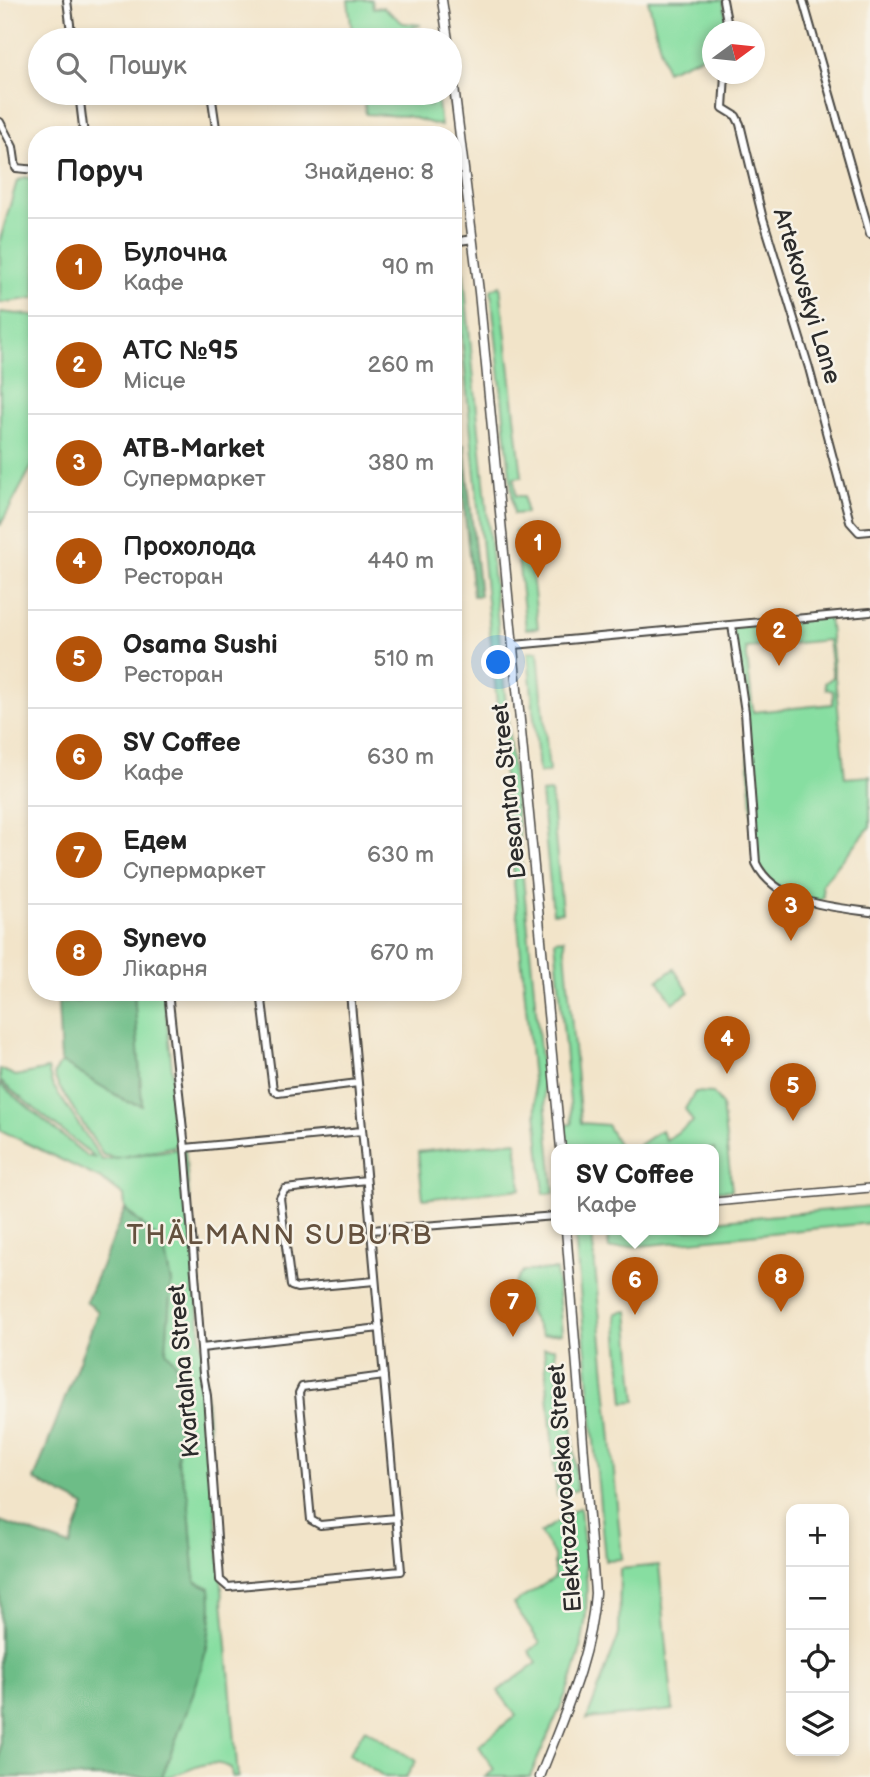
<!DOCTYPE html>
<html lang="uk">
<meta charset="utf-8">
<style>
body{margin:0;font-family:"Balsamiq Sans",sans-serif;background:#f2f2f2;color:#222}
.controls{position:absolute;right:21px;bottom:21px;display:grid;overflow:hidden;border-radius:14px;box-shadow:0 4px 10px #0003}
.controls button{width:63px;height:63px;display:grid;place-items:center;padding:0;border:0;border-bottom:2px solid #e0e0e0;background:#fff;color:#222;font:35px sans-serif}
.compass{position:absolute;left:702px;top:21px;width:63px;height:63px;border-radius:50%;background:#fff;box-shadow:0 4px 10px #0003;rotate:75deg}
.you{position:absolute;left:499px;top:663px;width:24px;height:24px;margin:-18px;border:5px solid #fff;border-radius:50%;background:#1a73e8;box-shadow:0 0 0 10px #1a73e833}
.badge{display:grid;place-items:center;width:46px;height:46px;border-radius:50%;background:#b45309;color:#fff;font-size:23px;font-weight:700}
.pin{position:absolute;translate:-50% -58px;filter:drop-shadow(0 2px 4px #0008)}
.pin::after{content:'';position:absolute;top:37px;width:24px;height:21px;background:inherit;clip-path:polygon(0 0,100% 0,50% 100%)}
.popup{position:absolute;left:551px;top:1144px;width:168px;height:91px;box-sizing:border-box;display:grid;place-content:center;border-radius:14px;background:#fff;filter:drop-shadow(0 2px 5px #0005);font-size:23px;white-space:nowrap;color:#767676}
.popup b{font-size:26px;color:#222}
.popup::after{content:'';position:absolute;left:50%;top:100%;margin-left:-14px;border:14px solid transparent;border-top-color:#fff}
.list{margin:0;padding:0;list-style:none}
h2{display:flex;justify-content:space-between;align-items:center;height:91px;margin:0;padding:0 28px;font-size:30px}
h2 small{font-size:23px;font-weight:400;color:#767676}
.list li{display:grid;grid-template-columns:46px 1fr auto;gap:21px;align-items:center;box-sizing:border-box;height:98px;padding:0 28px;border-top:2px solid #e0e0e0}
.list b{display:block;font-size:26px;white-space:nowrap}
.list p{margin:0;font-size:23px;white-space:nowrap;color:#767676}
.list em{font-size:23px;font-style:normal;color:#767676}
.icon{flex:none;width:38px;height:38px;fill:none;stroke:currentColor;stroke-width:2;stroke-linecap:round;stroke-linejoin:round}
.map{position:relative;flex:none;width:870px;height:1777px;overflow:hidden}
.search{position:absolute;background:#fff;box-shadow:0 4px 10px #0003;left:28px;top:28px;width:434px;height:77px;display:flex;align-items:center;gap:18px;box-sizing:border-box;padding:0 24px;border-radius:38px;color:#767676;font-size:26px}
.panel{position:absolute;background:#fff;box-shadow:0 4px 10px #0003;left:28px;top:126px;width:434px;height:875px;border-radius:28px}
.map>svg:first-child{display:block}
</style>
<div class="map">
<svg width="870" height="1777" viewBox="0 0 870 1777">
<rect width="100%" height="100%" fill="#f7f3e8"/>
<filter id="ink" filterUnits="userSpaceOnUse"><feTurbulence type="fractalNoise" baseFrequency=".0143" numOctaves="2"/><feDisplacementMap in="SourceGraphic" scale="14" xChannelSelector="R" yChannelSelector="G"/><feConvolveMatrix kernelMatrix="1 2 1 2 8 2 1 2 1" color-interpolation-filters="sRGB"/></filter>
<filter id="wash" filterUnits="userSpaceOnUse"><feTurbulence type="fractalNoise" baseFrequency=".00686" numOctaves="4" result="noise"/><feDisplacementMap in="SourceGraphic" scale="28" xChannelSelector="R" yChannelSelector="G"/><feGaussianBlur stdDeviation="1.57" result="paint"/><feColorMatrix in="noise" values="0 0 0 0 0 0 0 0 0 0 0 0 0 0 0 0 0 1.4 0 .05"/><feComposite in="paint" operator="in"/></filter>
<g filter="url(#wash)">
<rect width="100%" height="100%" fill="#f2e4c9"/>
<path fill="#87dea1" stroke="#598466" stroke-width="2" fill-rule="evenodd" d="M348 0H372L373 8 383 7 403 23 421 25 378 40H357L355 31 352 32Z
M648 0H723L729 31 712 32V52L666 71Z
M363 93 382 99 424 93 428 106 431 105 429 93 437 96 441 126 407 116 366 114Z
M25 177 33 179 37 194 35 298 0 303V240L17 181Z
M453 247H461L554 1193 544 1194Z
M500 285 522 477 514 478 516 496H524L526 513 514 514 491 290Z
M0 312 37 316V439L32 466 0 526Z
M527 529 538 628 526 629 515 531Z
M829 616 845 778 870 776V827L822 884 823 897 813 904 764 879 756 863 745 712 732 625ZM828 640 833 677 825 683 826 689 833 691V704L753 712 746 648Z
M538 651 549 772 539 773 528 652Z
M551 792 562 912 553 913 541 793Z
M564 939 581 1123 607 1125 621 1149H567L565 1125 572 1124 555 940Z
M674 969 689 992 673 1003 658 980Z
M134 992H164L180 1145 117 1158 103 1155 58 1085 54 1075 61 1062 128 1102 142 1105Z
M0 1069 16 1076 48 1069 52 1084 102 1160 185 1148 238 1777H232L231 1768C203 1754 187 1777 162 1777L207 1649 212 1611 195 1581 188 1496 177 1461 184 1388 175 1362 166 1351 171 1282 163 1244 125 1209 124 1196 101 1179 0 1130V1084L87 1156 96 1158 0 1081Z
M695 1092 713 1093 722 1105 732 1190 714 1191V1149H633L661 1130 666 1140 693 1122 685 1109Z
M516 1141 521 1189 423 1199 418 1152Z
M870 1206V1223L609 1249 607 1232 714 1229V1221Z
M592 1234 622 1559 605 1560 575 1236Z
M556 1270 562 1333 543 1335 513 1286 523 1271Z
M628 1311 636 1401 624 1402 616 1313Z
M544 1348H555L559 1395H570L577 1490 557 1496Z
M580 1507C584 1549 591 1593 583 1636 575 1684 548 1732 530 1777H485L494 1770 479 1746 516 1715 498 1691 537 1663 529 1651 540 1643 513 1604 554 1578V1555L540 1533Z
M659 1565 673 1710 587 1719 619 1634 620 1569Z
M365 1729 416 1761 406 1777H385L349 1754Z"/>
<path fill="#6dbd87" stroke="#4c7459" stroke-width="2" d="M458 445H464L480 596H473Z
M80 992H134L142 1105 128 1102 61 1062 58 1003 80 1001Z
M125 1209 163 1244 171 1282 166 1351 175 1362 184 1388 177 1461 188 1496 195 1581 210 1588C217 1652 183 1717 162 1777H0V1521L70 1546 85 1506 34 1480 98 1311 86 1302Z"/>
</g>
<g filter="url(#ink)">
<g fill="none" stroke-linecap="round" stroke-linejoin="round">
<defs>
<path id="minor" d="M67 0 72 40
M723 0 729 32
M803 0 870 234
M725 74 723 108 736 116 740 124 762 215 809 368 850 522 859 532 870 531
M79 93 84 135
M211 93 217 135
M0 122 13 147 16 168 37 170
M453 242 473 239
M732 625 745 712 756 863C775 903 831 907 870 912
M514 645 870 612
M168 992 185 1148 203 1374 207 1396 220 1580 228 1587 401 1571 350 992
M261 992 273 1090 278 1093 358 1083
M185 1148 362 1131
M366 1180 285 1189 280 1198 291 1286 297 1288 375 1281
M371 1230 556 1216
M201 1348 380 1328
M384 1376 302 1387 299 1393 311 1520 320 1525 396 1518"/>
<path id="tertiary" d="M714 1202 870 1188"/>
<path id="secondary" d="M442 0 448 40
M450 54 479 292 561 1149
M540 1777C563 1717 591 1658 595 1593L566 1229"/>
</defs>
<use href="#minor" stroke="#494743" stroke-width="10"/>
<use href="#tertiary" stroke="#494743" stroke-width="10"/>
<use href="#secondary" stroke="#494743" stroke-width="11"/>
<use href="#minor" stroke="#fff" stroke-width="6"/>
<use href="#tertiary" stroke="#fff" stroke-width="7"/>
<use href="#secondary" stroke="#fff" stroke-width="8"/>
</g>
</g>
<g text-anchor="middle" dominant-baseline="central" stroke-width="5" stroke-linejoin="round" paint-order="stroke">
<g font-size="24" fill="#2b2b2b" stroke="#f7f3e8">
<text transform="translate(807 296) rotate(73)">Artekovskyi Lane</text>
<text transform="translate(509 791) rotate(-96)">Desantna Street</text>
<text transform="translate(184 1371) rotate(-95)">Kvartalna Street</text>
<text transform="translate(565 1488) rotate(-94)">Elektrozavodska Street</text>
</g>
<g font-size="28" letter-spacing="2" fill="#64513e" stroke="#f7f3e8">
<text x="280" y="1235">THÄLMANN SUBURB</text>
</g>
</g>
</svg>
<div class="controls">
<button>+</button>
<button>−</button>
<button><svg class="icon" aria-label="locate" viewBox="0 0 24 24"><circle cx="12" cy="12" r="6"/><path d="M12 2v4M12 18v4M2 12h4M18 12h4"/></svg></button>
<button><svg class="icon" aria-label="layers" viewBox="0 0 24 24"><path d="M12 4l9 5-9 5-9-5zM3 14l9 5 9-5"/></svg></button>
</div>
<svg class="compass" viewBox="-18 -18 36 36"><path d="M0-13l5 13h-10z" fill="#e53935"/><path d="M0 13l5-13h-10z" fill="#767676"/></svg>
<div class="you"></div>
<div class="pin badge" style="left:538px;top:578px">1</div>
<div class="pin badge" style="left:779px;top:666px">2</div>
<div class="pin badge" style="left:791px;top:941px">3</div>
<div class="pin badge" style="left:727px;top:1074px">4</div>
<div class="pin badge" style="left:793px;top:1121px">5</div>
<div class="pin badge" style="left:635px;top:1315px">6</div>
<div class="popup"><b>SV Coffee</b>Кафе</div>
<div class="pin badge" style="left:513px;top:1337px">7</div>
<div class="pin badge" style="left:781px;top:1312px">8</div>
<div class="search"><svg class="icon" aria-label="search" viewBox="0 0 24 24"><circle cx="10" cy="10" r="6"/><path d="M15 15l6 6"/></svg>Пошук</div>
<section class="panel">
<h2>Поруч<small>Знайдено: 8</small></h2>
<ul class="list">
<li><span class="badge">1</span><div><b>Булочна</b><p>Кафе</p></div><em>90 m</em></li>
<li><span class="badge">2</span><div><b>АТС №95</b><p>Місце</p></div><em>260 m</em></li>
<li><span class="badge">3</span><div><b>ATB-Market</b><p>Супермаркет</p></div><em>380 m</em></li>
<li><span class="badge">4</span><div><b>Прохолода</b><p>Ресторан</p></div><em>440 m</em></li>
<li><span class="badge">5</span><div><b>Osama Sushi</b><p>Ресторан</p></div><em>510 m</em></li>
<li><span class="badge">6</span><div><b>SV Coffee</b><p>Кафе</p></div><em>630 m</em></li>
<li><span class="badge">7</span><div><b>Едем</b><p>Супермаркет</p></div><em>630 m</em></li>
<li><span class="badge">8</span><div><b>Synevo</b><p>Лікарня</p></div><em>670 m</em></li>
</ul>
</section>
</div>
